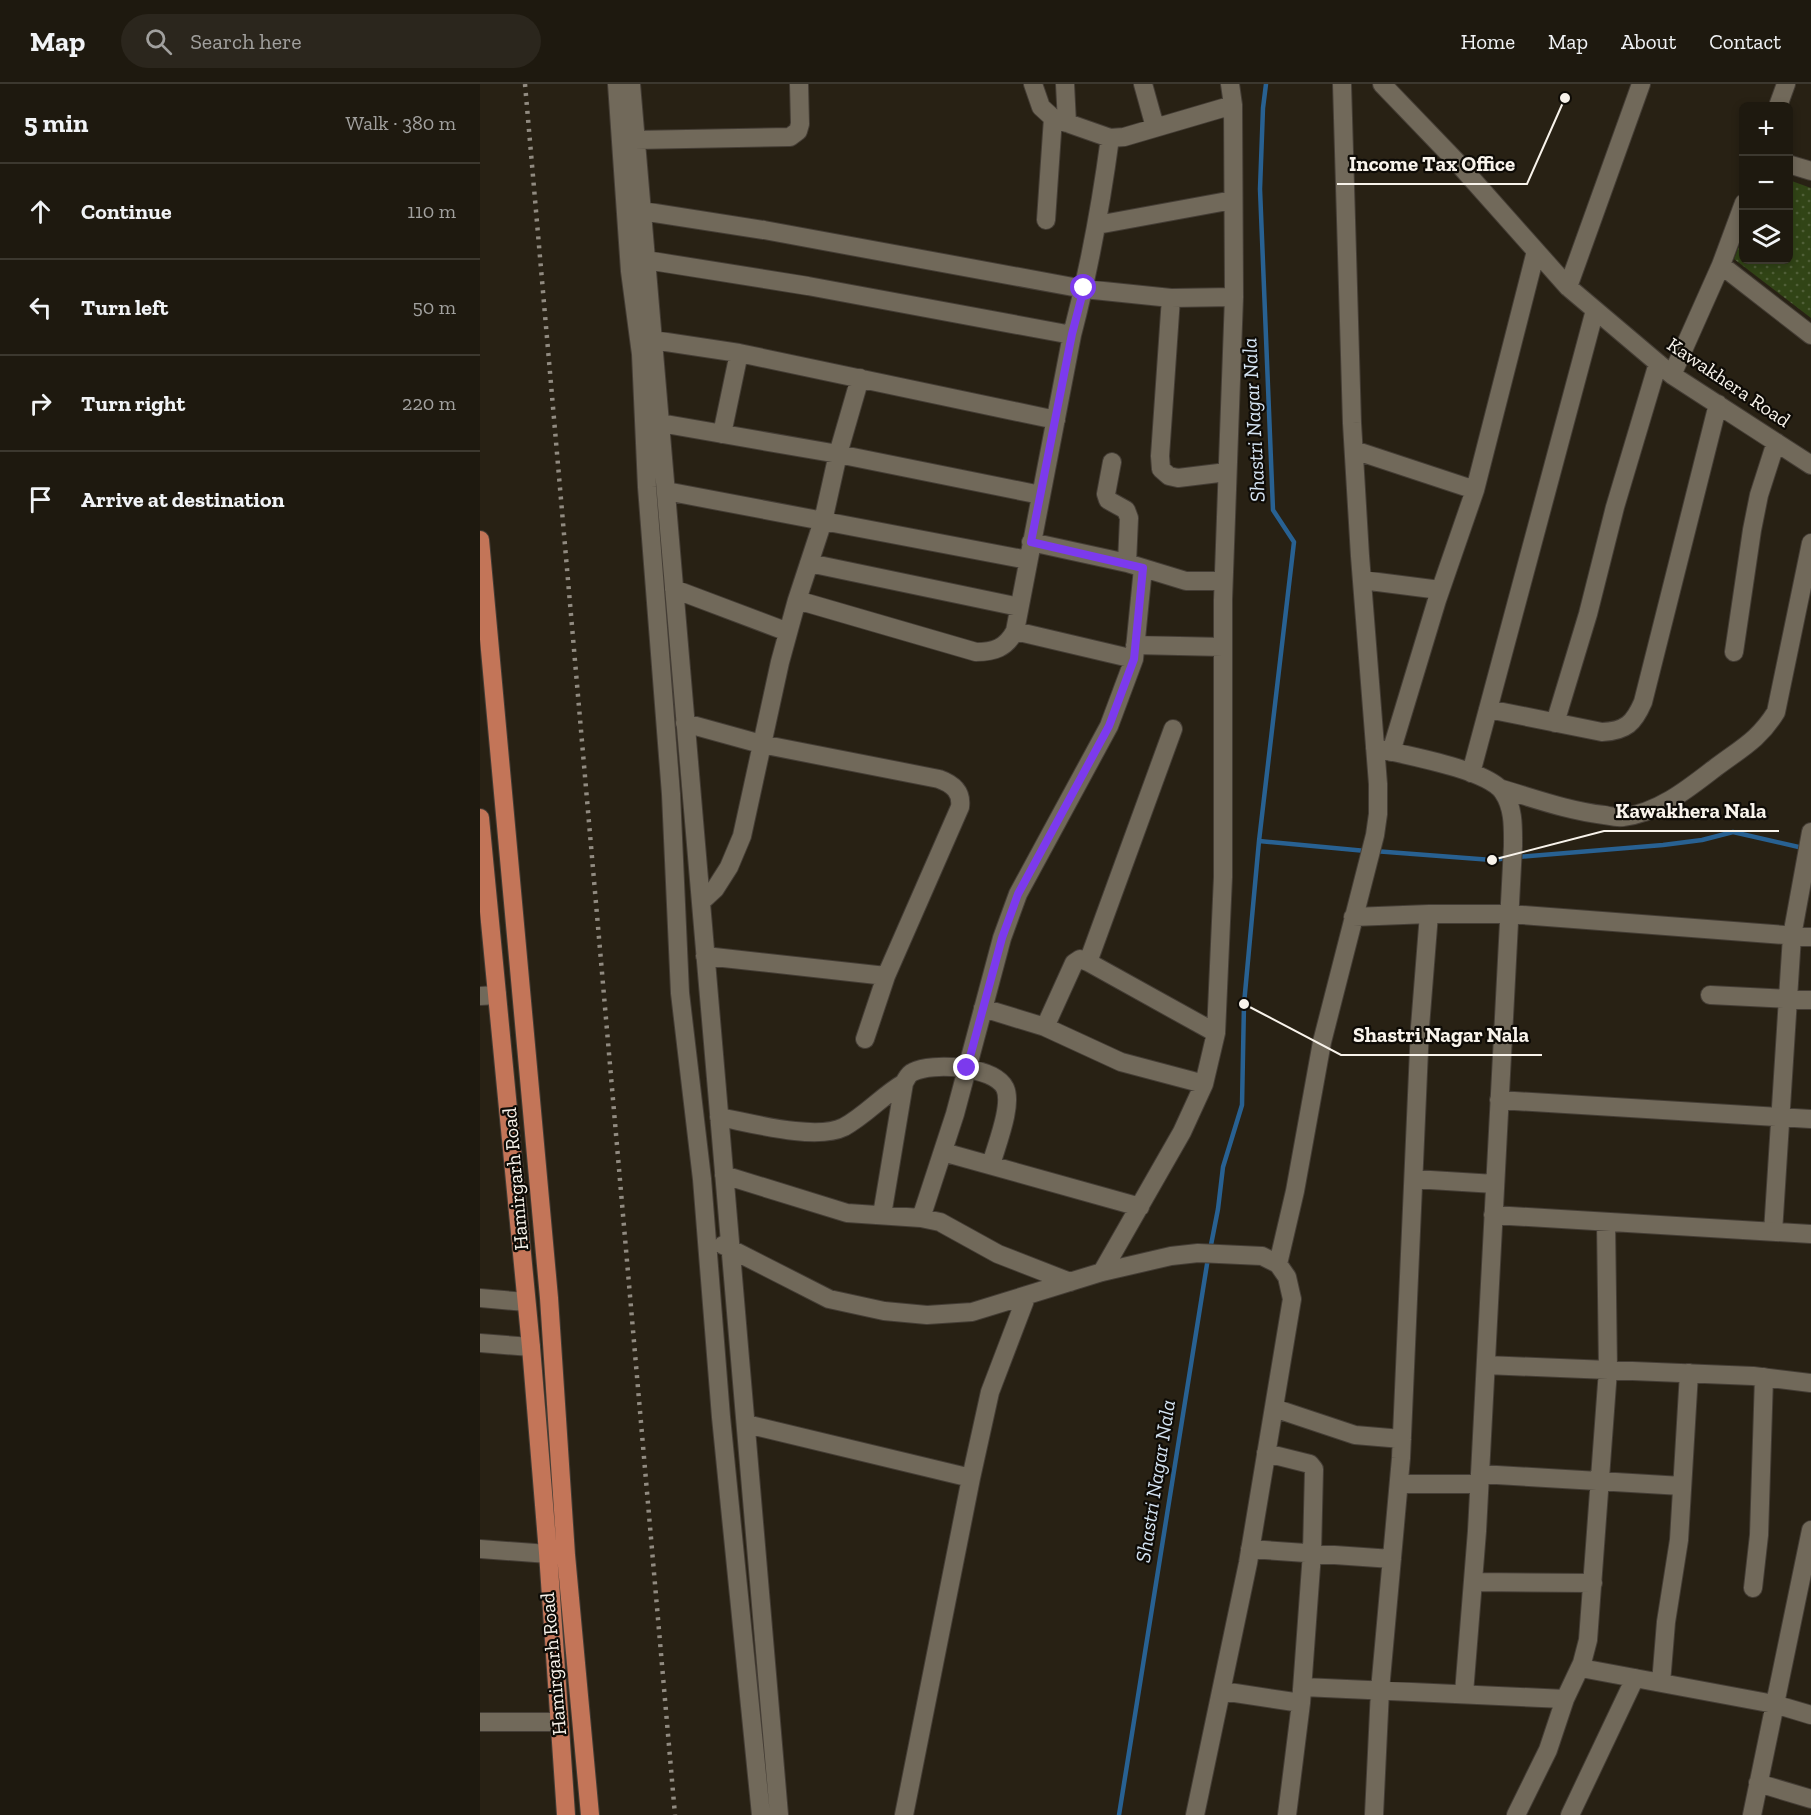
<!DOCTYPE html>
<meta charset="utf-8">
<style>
body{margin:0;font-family:"Zilla Slab",serif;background:#2b261d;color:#f1f3f6}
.controls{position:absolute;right:18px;top:18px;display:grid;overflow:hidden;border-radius:9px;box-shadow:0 3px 9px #0003}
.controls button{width:54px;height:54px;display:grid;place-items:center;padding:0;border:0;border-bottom:2px solid #3c382f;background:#1e190f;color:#f1f3f6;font:30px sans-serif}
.stop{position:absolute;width:18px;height:18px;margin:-14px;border:4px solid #7c3aed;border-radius:50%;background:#fff}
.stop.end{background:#7c3aed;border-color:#fff;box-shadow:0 2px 6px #0008}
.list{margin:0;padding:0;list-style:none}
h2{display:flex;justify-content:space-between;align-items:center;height:78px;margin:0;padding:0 24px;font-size:26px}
h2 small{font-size:20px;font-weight:400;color:#a1a09e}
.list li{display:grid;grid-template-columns:39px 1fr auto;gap:18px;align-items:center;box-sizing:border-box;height:96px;padding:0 24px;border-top:2px solid #3c382f}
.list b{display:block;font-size:22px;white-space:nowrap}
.list em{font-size:20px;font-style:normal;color:#a1a09e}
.icon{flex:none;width:33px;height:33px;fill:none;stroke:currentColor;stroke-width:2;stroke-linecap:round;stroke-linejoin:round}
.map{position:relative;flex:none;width:1331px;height:1731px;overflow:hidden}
header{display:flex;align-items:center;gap:36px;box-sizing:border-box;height:84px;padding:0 30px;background:#1e190f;border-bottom:2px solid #3c382f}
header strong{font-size:28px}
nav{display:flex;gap:33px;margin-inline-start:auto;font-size:21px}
.search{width:420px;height:54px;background:#2b261d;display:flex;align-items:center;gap:15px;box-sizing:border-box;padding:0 21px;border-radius:33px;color:#a1a09e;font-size:22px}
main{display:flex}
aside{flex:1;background:#1e190f}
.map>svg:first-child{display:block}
</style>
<header>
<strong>Map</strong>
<div class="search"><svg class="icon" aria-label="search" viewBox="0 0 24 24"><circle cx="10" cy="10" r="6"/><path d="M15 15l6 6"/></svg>Search here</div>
<nav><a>Home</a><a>Map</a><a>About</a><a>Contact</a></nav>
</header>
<main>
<aside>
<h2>5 min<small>Walk · 380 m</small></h2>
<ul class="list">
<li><svg class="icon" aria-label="ahead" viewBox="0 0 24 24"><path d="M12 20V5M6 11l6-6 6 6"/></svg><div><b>Continue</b></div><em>110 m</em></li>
<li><svg class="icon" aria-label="left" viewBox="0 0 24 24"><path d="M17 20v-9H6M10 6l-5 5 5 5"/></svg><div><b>Turn left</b></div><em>50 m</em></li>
<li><svg class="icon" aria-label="right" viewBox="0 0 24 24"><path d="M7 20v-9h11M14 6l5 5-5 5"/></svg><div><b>Turn right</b></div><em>220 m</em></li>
<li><svg class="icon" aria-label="arrive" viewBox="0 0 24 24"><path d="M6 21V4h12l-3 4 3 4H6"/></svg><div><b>Arrive at destination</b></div></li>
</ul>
</aside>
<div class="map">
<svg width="1331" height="1731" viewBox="0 0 1331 1731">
<defs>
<pattern id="grass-dots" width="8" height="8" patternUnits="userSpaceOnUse" patternTransform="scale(1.5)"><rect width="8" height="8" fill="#314416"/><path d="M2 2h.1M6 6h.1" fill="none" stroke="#505f38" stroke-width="1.8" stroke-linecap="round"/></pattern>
</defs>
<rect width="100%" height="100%" fill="#282114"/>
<path fill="url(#grass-dots)" d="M1309 96 1331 104V234L1254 175 1263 152 1264 176H1308Z"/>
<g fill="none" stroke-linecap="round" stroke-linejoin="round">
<path stroke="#286192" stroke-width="4.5" d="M779 757 886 767
M894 767 1012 776 1029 774
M1038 773 1183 761 1222 756 1253 748 1323 764
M730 1166 738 1125 743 1083 762 1021 764 920 779 757 814 458 793 426 780 105 783 24 786 0
M639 1731 728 1174"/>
<defs>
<path id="minor" d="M137 0 150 187 161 270 167 403 191 710 200 909 222 1095 241 1333 281 1731
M151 0 299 1731
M553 0 561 23 573 34 630 54
M585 0 587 39
M663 0 675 43
M902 0 976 77 1088 203 1192 291 1331 381
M1298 22 1306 0
M155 56 310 53 318 47 320 40 319 0
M1308 80 1331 87
M162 127 284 146 604 205 691 214 754 213
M566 136 573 34
M617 141 753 116
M166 176 328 202 592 251
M1241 181 1331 251
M1088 203 1161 0
M691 214 680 372 681 385 689 392 698 394 747 388
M173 256 259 269 576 336
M1192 291 1241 181 1264 119
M180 339 358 370 561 411
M242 350 259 269
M874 366 995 406
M632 378 626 410 628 416 646 426 649 434 647 479
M186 407 548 476
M551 458 647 479 706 497H743
M329 479 539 523
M882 496 960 506
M194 505 308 548
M317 516 496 568C514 568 526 564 535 547
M655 561 743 563
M1254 568 1272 446 1279 411 1296 358
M654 575 535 547 592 251C609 186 621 121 630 54L644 53 753 21
M1008 625 1122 648C1146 647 1154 639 1163 618L1238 320
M205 639 281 660 459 695C473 700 482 708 480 723L406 892 385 955
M1075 639 1108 530 1135 423 1178 279
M693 645 608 878 736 949
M895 664C924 671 1007 685 1023 708 1034 724 1033 744 1033 762L997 1447 984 1609
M911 668 957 516 995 406 1056 167
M991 689 1115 226
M1022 705C1056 715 1089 727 1124 731 1130 732 1137 734 1143 733 1178 729 1208 705 1235 684 1260 665 1279 656 1296 628L1331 459
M221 818 235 805 249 783 262 752 300 578 317 516 343 437 358 370 380 294
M873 833 949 830H1029L1331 853
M225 872 406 892
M1230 911 1331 916
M0 912 17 911
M503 924 565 943 641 978 724 1000
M565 943 594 879 600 875 608 878
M1019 1016 1331 1035
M239 1033C271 1039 336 1057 364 1043 386 1031 403 1011 424 999
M463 1068 660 1123
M244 1091 367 1129 441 1134 460 1138 518 1170 590 1198
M934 1095 1015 1100
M402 1131 424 999C427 994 428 990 433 988 452 978 514 982 525 1004 533 1021 516 1062 511 1081
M1013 1131 1331 1150
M441 1134 475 1030 522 854 538 810 629 642 654 575 663 484
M1293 1148 1312 852 1331 748
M243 1161 349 1215 404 1227 447 1231 492 1228 622 1188 691 1172 718 1169 782 1172 798 1180 807 1193 812 1215 768 1479 715 1731
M798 1180 815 1107 842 958 895 751 898 730V700L880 472 872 339 862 0
M622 1188 702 1048 724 1000 736 949 743 793V516L754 213 753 21 750 0
M0 1214 46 1218
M0 1259 51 1263
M1006 1281 1273 1292 1331 1299
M794 1324 875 1351 922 1355
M266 1340 491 1394
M786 1369 830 1380 834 1385 832 1469 821 1619 807 1731
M1000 1390 1202 1402
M919 1400H999
M0 1465 82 1471
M770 1465 912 1475
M993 1498 1113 1499
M1273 1504 1279 1451 1284 1293
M1101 1584 1294 1620 1331 1631
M1181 1599 1186 1538 1199 1456 1209 1289
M823 1603 1085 1615 1102 1579 1108 1556 1128 1286 1126 1138
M742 1607 821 1619
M0 1638H79
M1278 1699 1331 1715
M424 1731 491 1394 510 1308 547 1211
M894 1731 900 1606 921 1374 940 943 949 830
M1036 1731 1068 1666 1085 1615
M1090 1731 1155 1594
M1272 1731 1331 1446"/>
<path id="major" d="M0 456 69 1214 86 1471 110 1731
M0 734 51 1263 68 1469 86 1731"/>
</defs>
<use href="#minor" stroke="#443d35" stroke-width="20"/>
<use href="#major" stroke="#443d35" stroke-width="20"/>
<use href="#minor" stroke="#71695a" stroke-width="18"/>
<use href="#major" stroke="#c37558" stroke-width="18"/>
<path stroke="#918b81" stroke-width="4.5" stroke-dasharray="3 6" stroke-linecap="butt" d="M45 0 195 1731"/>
</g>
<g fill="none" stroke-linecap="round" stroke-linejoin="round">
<path stroke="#7c3aed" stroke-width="8" d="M487 984 522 854 538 810 629 642 654 575 663 484 551 458 592 250 604 204"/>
</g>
<g text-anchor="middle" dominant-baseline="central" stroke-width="4.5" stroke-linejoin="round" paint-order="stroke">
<g font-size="20" fill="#f8f3eb" stroke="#0e0b06">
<text transform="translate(1249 298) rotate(34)">Kawakhera Road</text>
<text transform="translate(35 1095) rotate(-95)">Hamirgarh Road</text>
<text transform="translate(73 1580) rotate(-95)">Hamirgarh Road</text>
</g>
<g font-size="21" font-style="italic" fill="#d5e4f3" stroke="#0e0b06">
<text transform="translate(773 336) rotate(-93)">Shastri Nagar Nala</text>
<text transform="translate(675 1397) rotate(-81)">Shastri Nagar Nala</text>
</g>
</g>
<path fill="none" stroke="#f8f3eb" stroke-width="2" d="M1085 14L1047 100H857M1012 776L1124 747H1299M764 920L861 971H1062"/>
<g fill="#f8f3eb" stroke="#0e0b06" stroke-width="2">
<circle cx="1085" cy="14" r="6"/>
<circle cx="1012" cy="776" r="6"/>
<circle cx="764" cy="920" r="6"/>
</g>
<g font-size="21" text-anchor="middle" font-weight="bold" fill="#f8f3eb" stroke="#0e0b06" stroke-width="4.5" stroke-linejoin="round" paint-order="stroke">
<text x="952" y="87">Income Tax Office</text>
<text x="1211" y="734">Kawakhera Nala</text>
<text x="961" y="958">Shastri Nagar Nala</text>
</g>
</svg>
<div class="controls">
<button>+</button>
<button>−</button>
<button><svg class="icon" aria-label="layers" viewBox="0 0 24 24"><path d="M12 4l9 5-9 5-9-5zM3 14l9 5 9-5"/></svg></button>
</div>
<div class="stop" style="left:604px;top:204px"></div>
<div class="stop end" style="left:487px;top:984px"></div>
</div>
</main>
